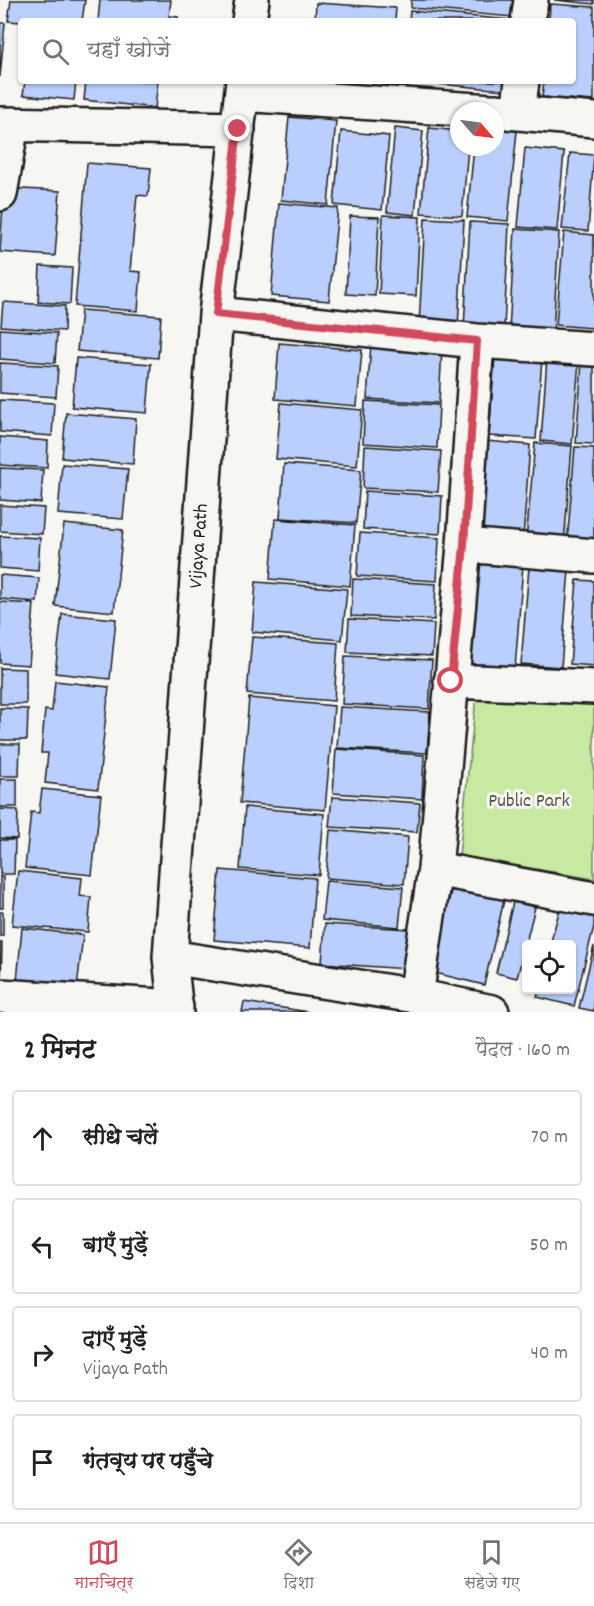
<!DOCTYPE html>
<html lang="hi">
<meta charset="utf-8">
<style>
body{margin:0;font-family:Dekko,"Playpen Sans Deva",sans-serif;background:#f6f6f6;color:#202124}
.controls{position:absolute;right:18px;bottom:18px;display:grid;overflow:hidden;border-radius:6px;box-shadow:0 2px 4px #0004}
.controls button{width:54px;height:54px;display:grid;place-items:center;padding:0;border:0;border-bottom:2px solid #e0e0e0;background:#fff;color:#202124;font:30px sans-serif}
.compass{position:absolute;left:450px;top:102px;width:54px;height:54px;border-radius:50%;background:#fff;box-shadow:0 2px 4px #0004;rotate:118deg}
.stop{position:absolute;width:18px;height:18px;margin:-14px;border:4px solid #d1495b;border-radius:50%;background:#fff}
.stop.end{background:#d1495b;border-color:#fff;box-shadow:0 2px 6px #0008}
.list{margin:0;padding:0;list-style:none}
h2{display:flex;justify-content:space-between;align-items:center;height:78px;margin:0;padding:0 24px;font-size:26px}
h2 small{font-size:20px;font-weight:400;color:#757577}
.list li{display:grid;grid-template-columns:39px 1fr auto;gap:18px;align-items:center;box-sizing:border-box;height:96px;margin:0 12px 12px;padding:0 12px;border:2px solid #e0e0e0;border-radius:6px}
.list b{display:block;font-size:22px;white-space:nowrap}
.list p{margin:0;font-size:20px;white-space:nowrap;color:#757577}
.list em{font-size:20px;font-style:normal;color:#757577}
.icon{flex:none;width:33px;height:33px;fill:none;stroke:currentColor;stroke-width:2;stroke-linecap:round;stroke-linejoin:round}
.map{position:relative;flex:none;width:594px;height:1012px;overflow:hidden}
.search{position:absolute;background:#fff;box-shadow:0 2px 4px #0004;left:18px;right:18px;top:18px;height:66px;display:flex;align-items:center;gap:15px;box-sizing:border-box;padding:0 21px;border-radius:6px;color:#757577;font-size:22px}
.sheet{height:510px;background:#fff}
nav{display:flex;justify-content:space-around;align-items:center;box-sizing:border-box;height:84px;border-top:2px solid #e0e0e0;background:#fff;font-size:16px;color:#757577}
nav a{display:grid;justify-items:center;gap:3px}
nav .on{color:#d1495b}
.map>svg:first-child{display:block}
</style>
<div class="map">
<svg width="594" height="1012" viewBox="0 0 594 1012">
<rect width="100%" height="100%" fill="#f6f6f2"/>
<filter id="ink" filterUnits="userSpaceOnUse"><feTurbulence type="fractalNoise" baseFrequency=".0167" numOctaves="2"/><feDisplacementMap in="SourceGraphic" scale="12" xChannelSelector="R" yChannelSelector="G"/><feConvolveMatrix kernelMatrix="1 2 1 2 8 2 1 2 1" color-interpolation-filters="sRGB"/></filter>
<g filter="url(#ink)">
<path fill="#c8e9a1" stroke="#72825e" stroke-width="1.5" d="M476 698H594V879L459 856Z"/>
<path fill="#bacffe" stroke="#1c1c1c" stroke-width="1.5" d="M11 0H85L82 21H21V22L8 21Z
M100 0H171L169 16 178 17V21H98Z
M411 0H514L513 17 411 8Z
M554 0H594V4Z
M316 3 396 8 395 21H315Z
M550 4 594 7V101L542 97 544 81H573V21H549Z
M410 11 511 20V21H409Z
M0 23H5L0 77Z
M25 81H76L74 100 23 95Z
M86 81H158L155 108 84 100Z
M404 81H506L505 90Z
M289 117 336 121 328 205 281 200Z
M395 128 423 131 415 215 387 212Z
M429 128 459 131V147H468L462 216 421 213Z
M495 129 517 131 508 221 467 217 474 147H495Z
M341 131 389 136 382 210 334 205Z
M525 148 564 152 557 230 518 227Z
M570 153 594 155 588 231 562 229Z
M87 163 151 168 148 196 137 195 130 271 141 272 138 311 75 306Z
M4 188 60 191 55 256 0 252Z
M279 203 338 208 329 301 271 296Z
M383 215 420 217 416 296 379 294Z
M350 216 379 217 375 296 346 294Z
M425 218 464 220 458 327 419 325Z
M470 222 509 224 504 329 464 328Z
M515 229 559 232 553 334 509 331Z
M564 232 594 235V308L592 328 556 325Z
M40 266 72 268 70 304 38 302Z
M3 302 65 306 64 331 1 326Z
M81 310 161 316 158 358 77 351Z
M0 329 57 333 55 363 0 359Z
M279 343 362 350 357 406 275 399Z
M371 344 442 348 439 403 367 399Z
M495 355 542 358 536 439 489 436Z
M76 358 151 364 147 413 72 407Z
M547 358 579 361 572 444 541 441Z
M582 362 594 363V444L576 443Z
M0 363 58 366 56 397 0 393Z
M0 400 54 403 52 436 0 432Z
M365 401 439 405 437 448 363 443Z
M281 403 362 410 357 466 276 459Z
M66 413 136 419 133 464 62 458Z
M0 437 48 441 47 468 0 465Z
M486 441 530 445 523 538 479 535Z
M535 443 572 446 564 544 526 541Z
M365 446 441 451 438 492 363 488Z
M575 447 594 448V546L567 544Z
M62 464 128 469 123 519 58 514Z
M284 464 361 470 356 523 280 518Z
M0 468 43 470 41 503 0 500Z
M365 491 442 496 440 534 363 529Z
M0 505 44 508 42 534 0 531Z
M275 519 355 525 350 586 270 579Z
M64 524 123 530 114 612 55 606Z
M360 533 439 538 437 581 357 576Z
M0 536 40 538 38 571 0 568Z
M477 562 523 565 515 669 468 665Z
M529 567 569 570 561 667 521 664Z
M0 575 39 578 37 602 0 599Z
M353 579 436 584 434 620 351 616Z
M577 580 594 581V666L570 664Z
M256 582 347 589 342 640 252 632Z
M0 602 34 604 29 665 0 663Z
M62 614 116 619 110 679 55 673Z
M349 619 434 624 432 656 347 652Z
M252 637 338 643 334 701 247 694Z
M345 656 432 660 429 709 342 704Z
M0 668 26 669V704H0Z
M55 681 109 687 98 789 45 783 48 753H41L45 710 52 711Z
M249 698 334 706 325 810 240 803Z
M340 707 430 712 427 753 337 748Z
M0 708 28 709 27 740H0Z
M0 744H20L19 776H0Z
M336 749 424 755 422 799 333 793Z
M0 779H17V807H0Z
M42 789 101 795 92 875 25 868 31 812 39 813Z
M332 797 420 803 417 832 329 827Z
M245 807 324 814 319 875 240 869Z
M0 809 18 810 17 839 0 838Z
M330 830 408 837 404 884 326 878Z
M0 840H15L14 874H0Z
M220 870 315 878 310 948 214 940Z
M18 871 82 878 80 896 91 897 88 932 12 925Z
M0 876 3 877V908H0Z
M454 879 506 892 484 985 431 972Z
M326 881 403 887 399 927 322 920Z
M513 902 535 907 517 978 496 973Z
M560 908 594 916V926L574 1006 537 997 539 990H572V945H550Z
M0 912H3V936H0Z
M325 924 410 929 407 969 322 963Z
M22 928 83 935 77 988 17 981Z
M0 942H2L1 986H0Z
M594 946V1011L579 1008Z
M244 1002 309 1012H242Z"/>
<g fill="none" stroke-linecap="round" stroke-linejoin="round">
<defs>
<path id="minor" d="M249 21 252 0
M528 21 531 0
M242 94 491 111
M495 111 594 120
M518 113 522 81
M0 124 238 129
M0 194 12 124
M216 314 477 341 594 349
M464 545 594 556
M451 681 594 687
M435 869 594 899
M170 957 416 996 492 1012
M0 996 176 1007
M416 996 435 869 464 545 477 341
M176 1012 170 957 216 314 243 81"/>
</defs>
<use href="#minor" stroke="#1c1c1c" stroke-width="38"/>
<use href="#minor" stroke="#f6f6f2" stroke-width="33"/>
</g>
</g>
<g fill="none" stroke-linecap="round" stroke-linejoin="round" filter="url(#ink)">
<path stroke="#d1495b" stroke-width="8" d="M238 129 216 314 477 341 464 545 451 681"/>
</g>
<g text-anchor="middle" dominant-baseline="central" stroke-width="6" stroke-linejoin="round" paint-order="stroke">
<g font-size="20" fill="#1c1c1c" stroke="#f6f6f2">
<text transform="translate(200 546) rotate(-86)">Vijaya Path</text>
</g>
<g font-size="20" fill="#505a44" stroke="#f6f6f2">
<text x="529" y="802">Public Park</text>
</g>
</g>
</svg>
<div class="controls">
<button><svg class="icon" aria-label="locate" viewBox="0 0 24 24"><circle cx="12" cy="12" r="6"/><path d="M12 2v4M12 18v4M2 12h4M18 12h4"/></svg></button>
</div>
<svg class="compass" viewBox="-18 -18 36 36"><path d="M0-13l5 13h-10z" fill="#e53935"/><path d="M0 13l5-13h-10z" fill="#757577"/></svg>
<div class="stop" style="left:451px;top:681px"></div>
<div class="stop end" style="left:238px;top:129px"></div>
<div class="search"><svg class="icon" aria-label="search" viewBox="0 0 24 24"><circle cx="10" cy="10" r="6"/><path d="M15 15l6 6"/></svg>यहाँ खोजें</div>
</div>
<section class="sheet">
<h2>2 मिनट<small>पैदल · 160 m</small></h2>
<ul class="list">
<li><svg class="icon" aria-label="ahead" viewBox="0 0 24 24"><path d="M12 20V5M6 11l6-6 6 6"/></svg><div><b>सीधे चलें</b></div><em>70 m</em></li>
<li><svg class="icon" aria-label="left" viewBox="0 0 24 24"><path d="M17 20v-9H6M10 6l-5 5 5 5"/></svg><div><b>बाएँ मुड़ें</b></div><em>50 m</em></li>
<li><svg class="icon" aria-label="right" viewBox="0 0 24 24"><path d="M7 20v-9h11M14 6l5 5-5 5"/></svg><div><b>दाएँ मुड़ें</b><p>Vijaya Path</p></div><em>40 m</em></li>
<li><svg class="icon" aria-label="arrive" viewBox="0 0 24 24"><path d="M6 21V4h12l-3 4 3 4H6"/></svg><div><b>गंतव्य पर पहुँचे</b></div></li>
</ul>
</section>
<nav>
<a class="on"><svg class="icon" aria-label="map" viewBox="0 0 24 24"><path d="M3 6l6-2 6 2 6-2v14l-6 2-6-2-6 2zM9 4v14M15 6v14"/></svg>मानचित्र</a>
<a><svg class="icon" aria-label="directions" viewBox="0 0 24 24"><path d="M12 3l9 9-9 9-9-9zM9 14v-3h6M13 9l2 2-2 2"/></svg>दिशा</a>
<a><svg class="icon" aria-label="saved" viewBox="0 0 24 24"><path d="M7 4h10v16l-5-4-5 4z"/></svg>सहेजे गए</a>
</nav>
